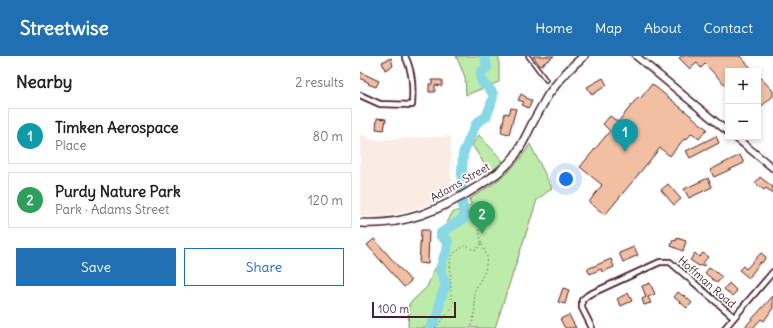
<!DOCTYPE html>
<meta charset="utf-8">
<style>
body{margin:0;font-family:Delius,sans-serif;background:#f2f2f2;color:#202124}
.controls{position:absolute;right:12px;top:12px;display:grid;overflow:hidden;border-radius:0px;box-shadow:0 2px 6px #0003}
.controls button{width:36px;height:36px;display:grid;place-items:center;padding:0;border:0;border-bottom:1px solid #e0e0e0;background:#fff;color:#202124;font:20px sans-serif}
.scale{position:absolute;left:12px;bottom:10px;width:84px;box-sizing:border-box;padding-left:4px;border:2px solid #4a1f2b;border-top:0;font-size:11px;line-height:14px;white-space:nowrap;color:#4a1f2b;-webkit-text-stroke:3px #fff;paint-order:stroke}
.you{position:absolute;left:206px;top:123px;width:14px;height:14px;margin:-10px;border:3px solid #fff;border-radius:50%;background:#1a73e8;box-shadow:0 0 0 6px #1a73e833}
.badge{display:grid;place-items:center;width:26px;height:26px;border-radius:50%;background:#1f6fb2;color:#fff;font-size:13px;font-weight:700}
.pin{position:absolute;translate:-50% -33px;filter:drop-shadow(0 1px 2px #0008)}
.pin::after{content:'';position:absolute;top:21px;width:14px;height:12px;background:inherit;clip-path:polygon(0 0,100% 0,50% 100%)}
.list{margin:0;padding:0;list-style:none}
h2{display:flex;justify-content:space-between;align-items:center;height:52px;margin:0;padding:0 16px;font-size:17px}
h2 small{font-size:13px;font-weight:400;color:#757577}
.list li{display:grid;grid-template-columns:26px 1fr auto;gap:12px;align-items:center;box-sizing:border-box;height:56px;margin:0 8px 8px;padding:0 8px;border:1px solid #e0e0e0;border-radius:0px}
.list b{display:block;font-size:15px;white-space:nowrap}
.list p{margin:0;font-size:13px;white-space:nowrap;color:#757577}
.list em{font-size:13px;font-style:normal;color:#757577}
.actions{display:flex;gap:8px;padding:12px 16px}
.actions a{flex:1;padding:9px 0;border:1px solid #1f6fb2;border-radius:0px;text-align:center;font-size:14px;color:#1f6fb2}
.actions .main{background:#1f6fb2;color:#fff}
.map{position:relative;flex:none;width:413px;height:272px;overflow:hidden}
header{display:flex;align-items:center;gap:24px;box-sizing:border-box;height:56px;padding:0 20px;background:#1f6fb2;color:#fff}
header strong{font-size:19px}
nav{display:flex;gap:22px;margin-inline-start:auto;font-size:14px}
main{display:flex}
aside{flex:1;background:#fff}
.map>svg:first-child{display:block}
</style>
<header>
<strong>Streetwise</strong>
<nav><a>Home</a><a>Map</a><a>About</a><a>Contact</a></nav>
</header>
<main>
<aside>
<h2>Nearby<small>2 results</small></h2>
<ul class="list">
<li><span class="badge" style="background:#0f9aa8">1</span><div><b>Timken Aerospace</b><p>Place</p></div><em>80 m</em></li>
<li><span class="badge" style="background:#2e9e5b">2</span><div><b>Purdy Nature Park</b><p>Park · Adams Street</p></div><em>120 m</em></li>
</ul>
<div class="actions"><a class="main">Save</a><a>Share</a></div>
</aside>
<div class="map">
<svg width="413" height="272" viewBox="0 0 413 272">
<rect width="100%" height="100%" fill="#fff"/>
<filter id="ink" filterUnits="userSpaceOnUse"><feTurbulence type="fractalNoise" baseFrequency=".025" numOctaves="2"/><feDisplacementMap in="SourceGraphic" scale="8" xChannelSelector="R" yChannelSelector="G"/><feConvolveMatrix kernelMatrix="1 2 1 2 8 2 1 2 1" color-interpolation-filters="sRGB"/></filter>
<g filter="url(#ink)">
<path fill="#fbece3" d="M0 78 11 84 91 80V138L65 150 24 161 0 160Z"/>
<path fill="#bcebaa" stroke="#83856a" d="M96 0H139V26L106 39 105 21Z
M119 79 143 105 130 117 112 89Z
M170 88 192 132 177 144 135 272H48L49 248 67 231 74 214 88 193 76 181 87 167 92 157 111 149 109 143C136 127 154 115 170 88Z"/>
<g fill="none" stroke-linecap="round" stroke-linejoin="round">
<path stroke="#88d8e5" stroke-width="10" d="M70 272 78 258 81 241 86 229 80 214 84 200 87 195 88 186 87 184 81 180V177L103 163 104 160 101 134 103 98 107 88 116 68 119 65 126 61C128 57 134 41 133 38 129 29 118 29 121 16L127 12 125 0"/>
</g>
<path fill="#f1bfa2" stroke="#4a1f2b" d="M173 0H194L180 10Z
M322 0H380L394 15H368V32L345 8 341 12 337 7 330 13 319 2Z
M31 2 33 10 25 14 22 6Z
M0 16 19 25 16 31 8 28 9 27 0 22Z
M398 19 413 35V40L402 50 398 45Z
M243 22 247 29 232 39 227 31Z
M72 24H82V30L75 29V36H69V28H72Z
M292 28 347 73 339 83 332 77 326 84 324 83 310 100 300 92 245 159 229 146 242 129 220 111 250 75 243 68 250 60 258 66 278 41 280 43Z
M161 38 166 41V42L172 45 169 52 162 49 164 46 158 44Z
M151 52 156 53 149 78 141 76 145 57 149 58Z
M17 62 26 63 24 74 16 73Z
M356 80 359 87 330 102 326 95Z
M380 99 384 107 354 121 350 114Z
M400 121 413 131V137L406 132 404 134 395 127Z
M348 122 352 131 329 142 324 133Z
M308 128 321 143 314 149 301 134Z
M61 174H69L68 208 59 207Z
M317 182 326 185 323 195 311 190 313 184 316 185Z
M14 183 51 225 44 231 7 189Z
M274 191 278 199 263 206 259 197Z
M335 197 339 201 343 197 348 201 343 207 346 209 339 210 330 204Z
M401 197 406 201 402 207 400 206 389 222 379 214 383 210 386 213Z
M251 203 254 211 242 216 241 213 230 218 227 213Z
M349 212 352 214V213L362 221 357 227 345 217Z
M290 227 295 238 288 241 291 247 284 249 282 243 286 241 282 230Z
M369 227 377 235 372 240 364 233Z
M203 232 209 234 205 248 198 246Z
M318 236 323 240 324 239 332 247 327 252 314 241Z
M268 237 272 245 261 250 257 243Z
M413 240V252L404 265 401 263 393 272H384Z
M209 259 216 272H205L200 263Z"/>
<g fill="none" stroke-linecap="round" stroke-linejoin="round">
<defs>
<path id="service" d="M168 0 186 24"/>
<path id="minor" d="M0 39 20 48 52 49C53 32 53 16 45 0
M232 272 222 252V244L228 239 300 206H310L374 261
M365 272 413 216"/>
<path id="tertiary" d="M276 0 368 76
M375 81 413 112"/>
<path id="secondary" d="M0 167C43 170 81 154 117 131 131 122 144 114 154 101 162 90 167 78 173 66 178 57 183 48 188 39 199 24 210 11 224 0"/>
</defs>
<use href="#service" stroke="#4a1f2b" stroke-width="5.5"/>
<use href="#minor" stroke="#4a1f2b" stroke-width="8"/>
<use href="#tertiary" stroke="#4a1f2b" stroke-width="9"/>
<use href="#secondary" stroke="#4a1f2b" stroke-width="10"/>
<path stroke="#4a1f2b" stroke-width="1" stroke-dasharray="1 3" stroke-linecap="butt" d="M110 143 115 154 121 185 127 201 125 215 114 236 115 256 111 272
M75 272C81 265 93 253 94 246L91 241 90 204 94 197 106 189 113 194 117 193 122 186"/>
<use href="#service" stroke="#fff" stroke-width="2.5"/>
<use href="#minor" stroke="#fff" stroke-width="4.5"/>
<use href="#tertiary" stroke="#fff" stroke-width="6"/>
<use href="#secondary" stroke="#fff" stroke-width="7"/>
</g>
</g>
<g text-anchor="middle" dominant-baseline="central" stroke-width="3.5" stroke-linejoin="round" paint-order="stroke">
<g font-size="11" fill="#4a1f2b" stroke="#fff">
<text transform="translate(100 126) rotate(-30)">Adams Street</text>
<text transform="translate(347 226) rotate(41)">Hoffman Road</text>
</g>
</g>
</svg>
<div class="controls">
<button>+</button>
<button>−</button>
</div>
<div class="scale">100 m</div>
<div class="you"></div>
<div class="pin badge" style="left:265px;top:96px;background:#0f9aa8">1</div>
<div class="pin badge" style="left:122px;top:178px;background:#2e9e5b">2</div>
</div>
</main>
